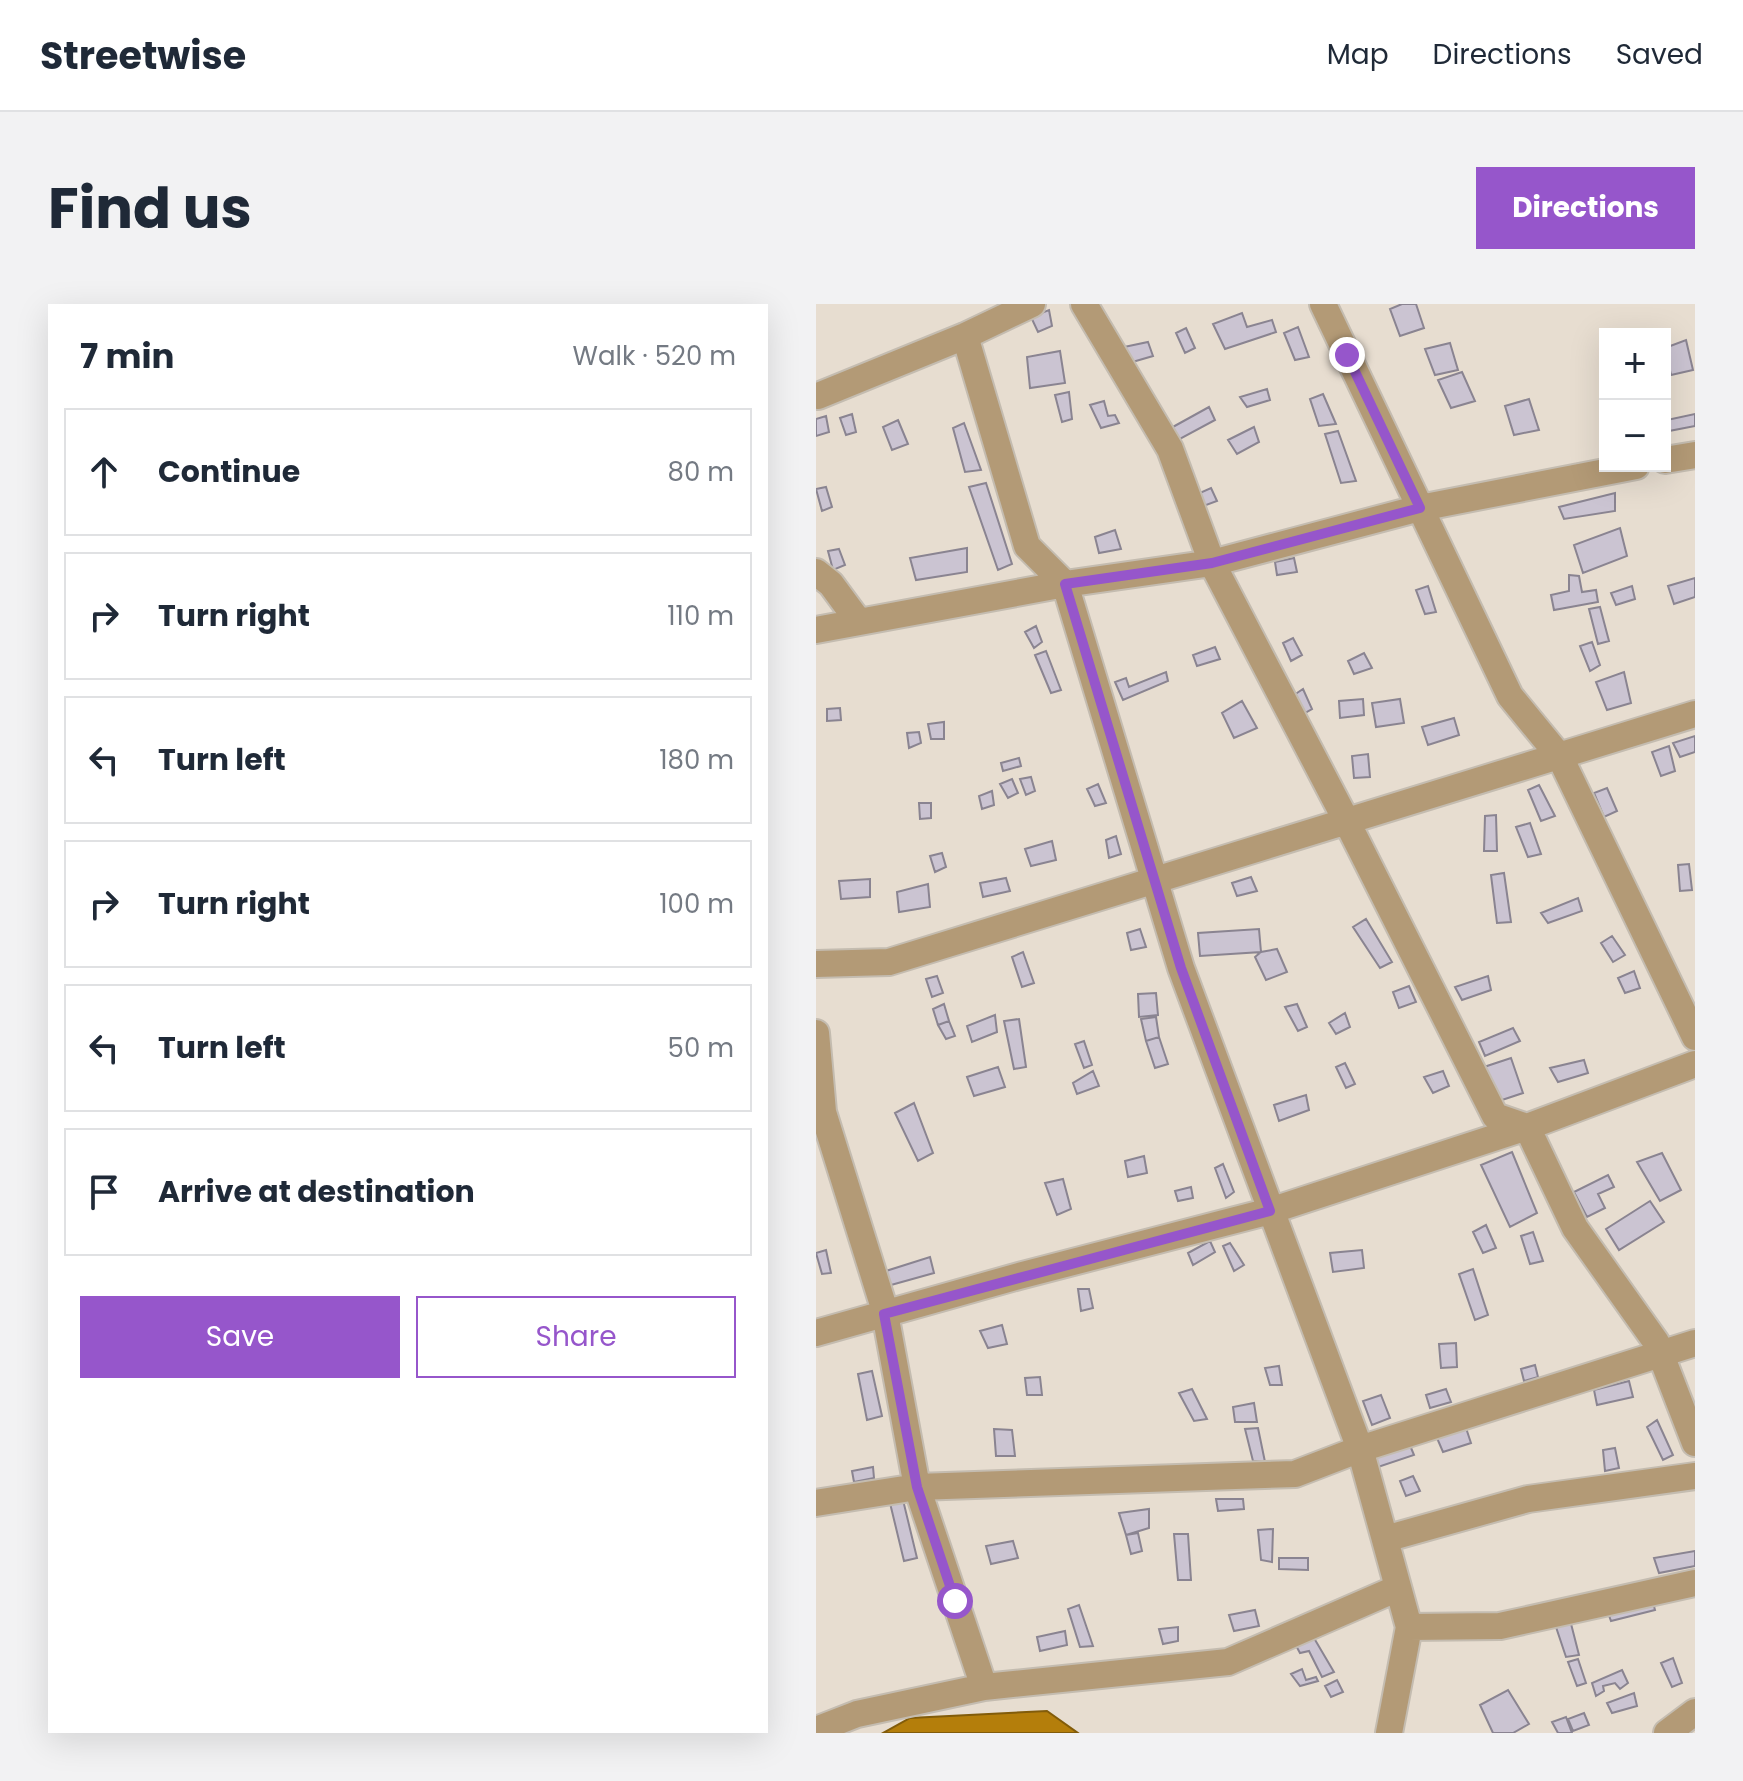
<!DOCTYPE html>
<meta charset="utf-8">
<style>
body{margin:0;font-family:Poppins,sans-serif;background:#f2f2f3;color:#1f2937}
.controls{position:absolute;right:24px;top:24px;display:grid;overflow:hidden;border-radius:0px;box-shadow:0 8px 32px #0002}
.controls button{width:72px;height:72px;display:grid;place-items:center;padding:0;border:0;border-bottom:2px solid #e0e1e3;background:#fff;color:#1f2937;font:40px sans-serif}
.stop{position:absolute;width:24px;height:24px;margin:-18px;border:6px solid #9656cb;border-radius:50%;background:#fff}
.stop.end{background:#9656cb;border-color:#fff;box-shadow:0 2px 8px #0008}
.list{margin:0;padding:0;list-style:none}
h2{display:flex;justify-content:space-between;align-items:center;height:104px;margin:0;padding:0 32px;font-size:34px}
h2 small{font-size:26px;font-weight:400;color:#747a83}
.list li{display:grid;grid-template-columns:52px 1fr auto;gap:24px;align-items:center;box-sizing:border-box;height:128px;margin:0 16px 16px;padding:0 16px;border:2px solid #e0e1e3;border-radius:0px}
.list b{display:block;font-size:30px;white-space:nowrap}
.list em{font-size:26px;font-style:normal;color:#747a83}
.actions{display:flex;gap:16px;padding:24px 32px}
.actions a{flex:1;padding:18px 0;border:2px solid #9656cb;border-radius:0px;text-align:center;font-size:28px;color:#9656cb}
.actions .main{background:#9656cb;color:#fff}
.icon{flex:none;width:44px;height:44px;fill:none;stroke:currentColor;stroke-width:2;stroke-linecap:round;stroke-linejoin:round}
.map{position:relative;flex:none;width:879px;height:1429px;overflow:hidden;border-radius:0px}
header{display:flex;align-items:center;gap:48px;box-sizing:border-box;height:112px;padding:0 40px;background:#fff;border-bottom:2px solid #e0e1e3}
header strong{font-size:38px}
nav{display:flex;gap:44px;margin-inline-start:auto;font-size:28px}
.intro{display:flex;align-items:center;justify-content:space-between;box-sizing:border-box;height:192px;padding:0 48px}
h1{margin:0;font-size:56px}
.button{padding:20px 36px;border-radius:0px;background:#9656cb;color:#fff;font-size:28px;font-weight:700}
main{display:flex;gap:48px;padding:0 48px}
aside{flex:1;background:#fff;border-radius:0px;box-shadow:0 8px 32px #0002}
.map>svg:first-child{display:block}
</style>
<header>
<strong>Streetwise</strong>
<nav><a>Map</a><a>Directions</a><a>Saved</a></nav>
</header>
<div class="intro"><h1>Find us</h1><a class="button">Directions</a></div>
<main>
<aside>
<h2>7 min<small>Walk · 520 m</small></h2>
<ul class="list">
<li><svg class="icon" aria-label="ahead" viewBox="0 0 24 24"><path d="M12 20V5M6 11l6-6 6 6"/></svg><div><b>Continue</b></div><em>80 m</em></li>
<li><svg class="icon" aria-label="right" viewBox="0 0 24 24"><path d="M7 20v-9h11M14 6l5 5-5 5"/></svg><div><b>Turn right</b></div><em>110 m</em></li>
<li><svg class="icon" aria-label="left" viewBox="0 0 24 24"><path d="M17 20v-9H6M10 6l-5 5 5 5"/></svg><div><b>Turn left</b></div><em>180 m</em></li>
<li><svg class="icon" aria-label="right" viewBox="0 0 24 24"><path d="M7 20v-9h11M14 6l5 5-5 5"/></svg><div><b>Turn right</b></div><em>100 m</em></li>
<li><svg class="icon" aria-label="left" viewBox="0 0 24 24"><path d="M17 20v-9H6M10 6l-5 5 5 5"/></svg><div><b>Turn left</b></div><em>50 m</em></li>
<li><svg class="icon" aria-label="arrive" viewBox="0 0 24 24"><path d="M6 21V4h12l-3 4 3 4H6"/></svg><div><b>Arrive at destination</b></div></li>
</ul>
<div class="actions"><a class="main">Save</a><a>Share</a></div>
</aside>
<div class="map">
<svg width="879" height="1429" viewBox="0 0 879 1429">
<rect width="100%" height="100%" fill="#e7ddd0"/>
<path fill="#b47e0b" stroke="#825c0a" stroke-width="2" d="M231 1407 262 1429H67L94 1414Z"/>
<path fill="#cbc4d2" stroke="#8a8491" stroke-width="2" d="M586 0H600L608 24 584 32 574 5Z
M233 6 236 22 222 28 215 13Z
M426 9 431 23 456 16 460 28 409 45 397 20Z
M482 23 493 53 479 56 468 29Z
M370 24 379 44 369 49 360 29Z
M870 36 877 66 855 71 849 44Z
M332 38 337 52 313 59 308 43Z
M634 39 642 66 619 71 609 45Z
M244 47 249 79 214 84 211 53Z
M646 68 659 97 635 104 622 76Z
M451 85 454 96 431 103 424 93Z
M253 88 256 115 246 118 239 91Z
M507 90 520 120 503 122 494 95Z
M713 95 723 126 698 131 689 102Z
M288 97 292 112 299 111 303 119 285 124 274 101Z
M393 103 399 116 362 136 355 124Z
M36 110 40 128 30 131 24 114Z
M879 110V122L853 127 851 116Z
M10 112 13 128 0 132V115Z
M82 116 92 140 76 146 67 123Z
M148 119 165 166 149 168 137 124Z
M438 123 443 138 421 150 412 136Z
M522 127 540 177 525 179 509 130Z
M170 179 196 260 182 266 153 183Z
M10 183 16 203 6 207 0 185Z
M395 184 401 197 382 204 377 192Z
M799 189V207L748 215 743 203Z
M804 224 811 252 767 269 758 241Z
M299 226 305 245 283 249 279 233Z
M151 244V268L100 276 94 254Z
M23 245 29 261 17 266 12 247Z
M478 254 481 268 461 271 459 258Z
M753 271 763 272 766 288 780 286 782 298 738 306 735 291 753 287Z
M879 274V293L858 300 852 282Z
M612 282 620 308 609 310 600 286Z
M816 282 819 295 800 301 795 289Z
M784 303 793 337 782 340 773 305Z
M220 322 226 338 218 344 209 328Z
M477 334 486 351 475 357 467 339Z
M776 338 784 361 774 367 764 342Z
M399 343 404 355 381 362 377 351Z
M230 347 245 386 235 389 219 351Z
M548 349 556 364 538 370 532 357Z
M350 368 352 377 307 396 299 378 310 374 313 383Z
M808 368 815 399 791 406 780 378Z
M487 385 496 405 487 410 478 391Z
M547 395 548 411 524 414 523 397Z
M584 395 588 419 560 423 556 399Z
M426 397 441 424 418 434 406 409Z
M24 404 25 416 11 417V405Z
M638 414 643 431 612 441 606 423Z
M128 418V435H115L112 420Z
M103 428 105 439 93 444 91 429Z
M879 432V448L864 453 857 439Z
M853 442 859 467 845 472 836 448Z
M552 450 554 473 538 474 536 452Z
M203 454 205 462 187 467 185 459Z
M215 473 219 487 210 491 204 475Z
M196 475 202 489 192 494 184 480Z
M282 480 290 499 279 502 271 485Z
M723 481 739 512 725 517 712 486Z
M791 484 801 507 788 513 778 489Z
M176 487 178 501 166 505 163 492Z
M103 499H115V514L104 515Z
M680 511 681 547H668L669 512Z
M714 519 725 550 712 553 700 523Z
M300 532 305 550 293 554 290 536Z
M236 537 240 556 215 562 209 545Z
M126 549 130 563 119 568 114 552Z
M873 560 876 586 864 587 862 561Z
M688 569 695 618 681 619 675 571Z
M435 573 441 587 421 592 416 579Z
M190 574 194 587 167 593 164 579Z
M54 575V593L25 595 23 577Z
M112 580 114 603 83 608 81 588Z
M762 594 766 607 732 619 725 609Z
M550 615 576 658 564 664 537 623Z
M324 625 330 643 315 646 311 629Z
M443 625 445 648 384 652 382 629Z
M796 632 809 651 797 658 785 639Z
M461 645 471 668 450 676 439 653 445 648Z
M207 648 218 679 206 683 196 653Z
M818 667 824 684 809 689 802 674Z
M121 672 127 689 116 693 110 675Z
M672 672 675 686 646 696 639 683Z
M593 682 600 698 583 704 577 688Z
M340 689 342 711 323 713 322 690Z
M128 700 133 717 122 721 117 705Z
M481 700 491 723 482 727 469 703Z
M529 709 534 723 520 730 513 719Z
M179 711 181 728 156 738 151 722Z
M340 713 343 733 330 737 325 715Z
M203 715 210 763 198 765 188 717Z
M133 717 139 732 130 735 122 721Z
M697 724 704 737 669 752 663 738Z
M343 733 352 760 339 764 330 737Z
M268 737 276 761 268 764 259 740Z
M695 754 707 789 680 798 668 763Z
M768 756 772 769 742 778 734 764Z
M529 759 539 780 530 784 520 763Z
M182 763 189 783 158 792 151 773Z
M277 767 283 782 261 790 257 779Z
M627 767 633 782 617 789 608 773Z
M490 791 493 806 463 817 458 801Z
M98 799 117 849 102 857 79 809Z
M696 848 721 909 694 923 665 861Z
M846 849 865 886 844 897 821 858Z
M328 852 331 869 312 873 309 857Z
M407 860 418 888 410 894 399 864Z
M792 871 798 883 782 890 789 904 771 913 758 888Z
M247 875 255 905 241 911 229 879Z
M375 883 377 894 362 897 359 887Z
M834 897 848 918 803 946 790 925Z
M670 921 680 944 667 949 657 928Z
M717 928 727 957 714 960 705 932Z
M394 937 399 948 377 961 372 949Z
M414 939 428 961 418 967 407 942Z
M10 946 15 969 6 970 0 949Z
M546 946 548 964 517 968 514 949Z
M114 953 118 969 75 981 70 967Z
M657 965 672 1011 659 1016 643 970Z
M262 985H273L277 1004 265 1007Z
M186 1021 191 1040 172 1044 164 1027Z
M640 1039 641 1063 625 1064 623 1040Z
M719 1061 722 1073 708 1077 705 1065Z
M463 1062 466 1081H454L449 1064Z
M56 1067 66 1112 51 1116 42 1070Z
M224 1073 226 1091H211L209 1074Z
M813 1077 817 1093 781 1101 778 1086Z
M376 1085 391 1115 378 1117 363 1089Z
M630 1085 635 1098 614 1104 610 1091Z
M565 1091 574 1114 556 1121 547 1097Z
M438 1099 441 1118H419L417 1103Z
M841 1116 857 1151 847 1156 831 1123Z
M442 1124 449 1158 437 1157 429 1125Z
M650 1124 655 1139 627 1148 621 1134Z
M178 1125 196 1126 199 1152H180Z
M593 1139 598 1151 553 1166 548 1152Z
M799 1144 803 1164 789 1167 787 1146Z
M57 1163 58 1174 38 1178 36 1167Z
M597 1172 604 1187 590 1192 584 1177Z
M400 1195H427L428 1205 402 1207Z
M87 1196 101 1254 88 1257 74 1199Z
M333 1205V1224L310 1231 303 1209Z
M457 1225 456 1258 445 1256 442 1226Z
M322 1229 326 1247 315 1250 310 1231Z
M358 1230H372L375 1276H362Z
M197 1237 202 1254 175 1260 170 1242Z
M879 1247V1262L843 1269 838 1254Z
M463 1254H492V1266L463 1265Z
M836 1295 839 1306 795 1317 791 1306Z
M263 1301 277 1342 264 1343 252 1305Z
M439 1306 443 1322 418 1327 413 1311Z
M752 1308 763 1351 750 1353 737 1314Z
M362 1323V1337L347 1340 343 1325Z
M249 1327 251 1341 224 1347 221 1333Z
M495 1329 518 1368 506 1373 493 1347 484 1349 478 1338Z
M857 1354 866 1379 856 1383 845 1359Z
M762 1355 770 1379 761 1382 752 1358Z
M486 1365 490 1376 500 1373 502 1377 484 1382 475 1370Z
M806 1366 812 1379 804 1385 799 1379 787 1382 788 1387 780 1392 776 1379Z
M521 1376 527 1388 515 1393 509 1382Z
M692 1386 713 1420 697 1429H677L664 1401Z
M818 1389 821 1402 796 1409 791 1399Z
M768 1409 773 1421 757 1427 752 1415Z
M750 1413 756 1429H742L736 1418Z"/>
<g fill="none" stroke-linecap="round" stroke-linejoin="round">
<defs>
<path id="minor" d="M268 0 354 145 396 259 531 518 679 812 711 823 759 924 840 1038 879 1139
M507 0 694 392 744 453 879 733
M149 32 211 242 249 280 365 664 544 1145 593 1323 573 1429
M2 92 149 32 216 0
M849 156 879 151
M0 268 15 280 43 318
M0 326 249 280 396 259 604 204 820 162
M0 660 73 658 879 410
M0 729 7 808 68 1004 101 1183 168 1383
M0 1029 203 972 454 907 711 823 879 760
M0 1199 101 1183 479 1170 544 1145 879 1039
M569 1235 712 1195 879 1172
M593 1323 684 1322 879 1279
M0 1426 41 1410 168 1383 412 1358 582 1284
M851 1429 879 1408"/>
</defs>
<use href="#minor" stroke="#c4bcb0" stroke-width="30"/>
<use href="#minor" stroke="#b39a76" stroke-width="26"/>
</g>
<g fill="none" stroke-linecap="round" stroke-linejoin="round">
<path stroke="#9656cb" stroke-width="10" d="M139 1297 101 1183 68 1010 454 907 365 664 249 280 396 259 604 204 531 51"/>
</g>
</svg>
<div class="controls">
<button>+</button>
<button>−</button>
</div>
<div class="stop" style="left:139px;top:1297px"></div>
<div class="stop end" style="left:531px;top:51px"></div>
</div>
</main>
